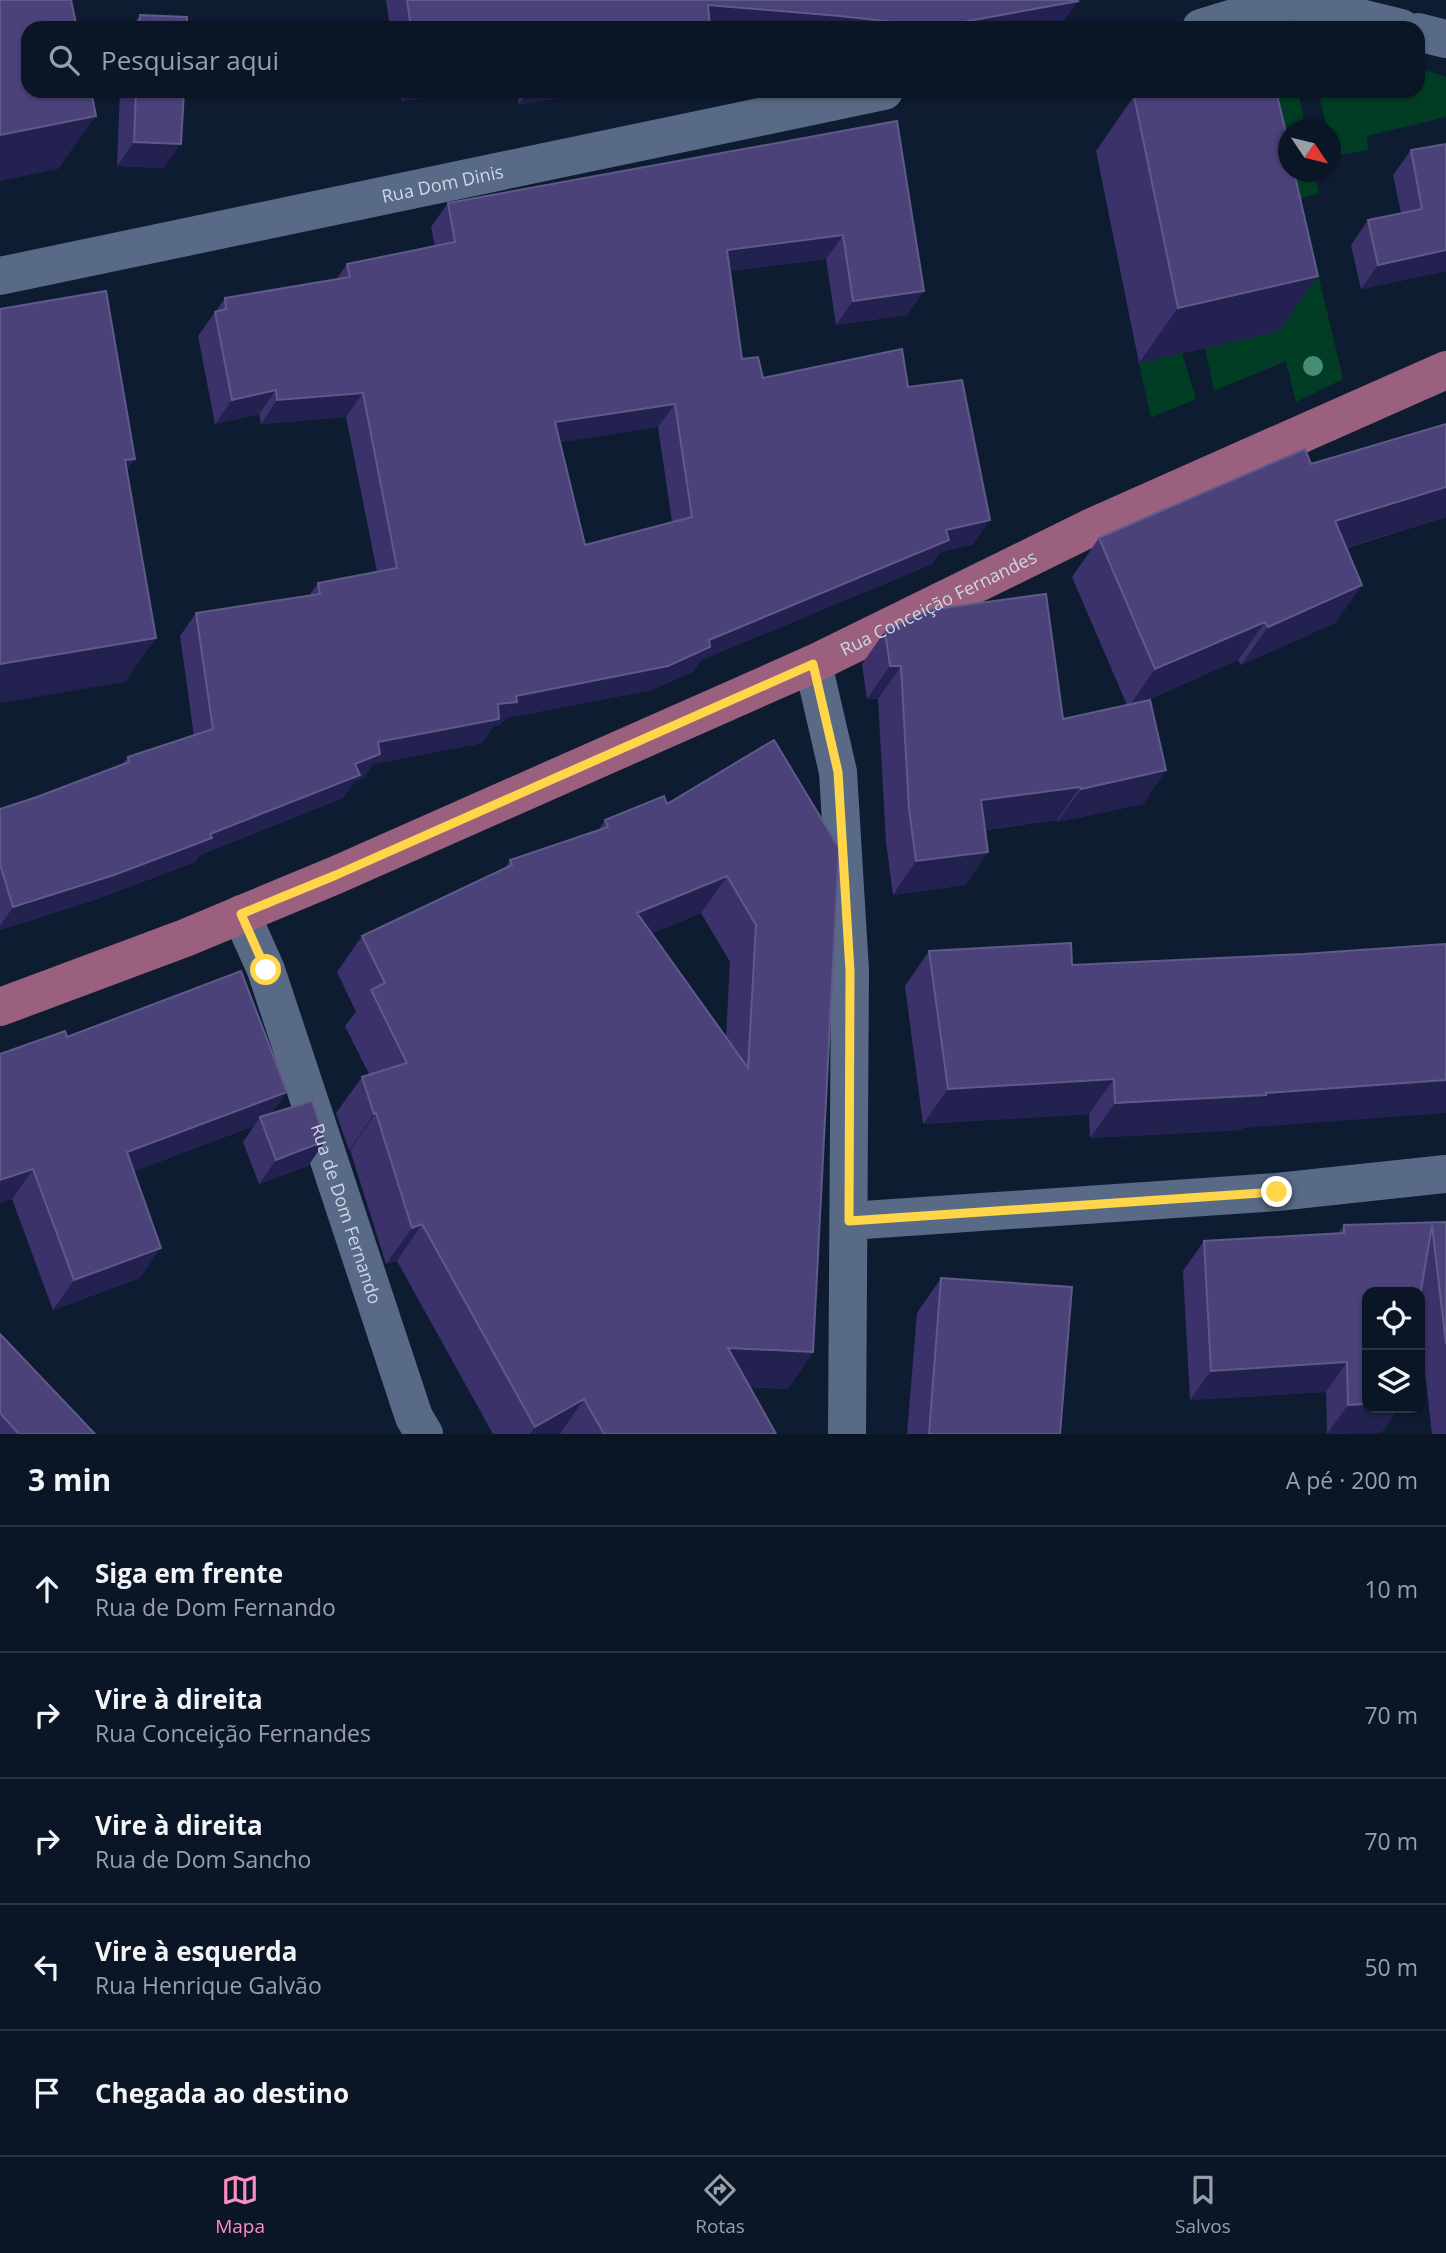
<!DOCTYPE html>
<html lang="pt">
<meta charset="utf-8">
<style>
body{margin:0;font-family:"Open Sans",sans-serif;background:#131e2e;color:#f1f3f6}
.controls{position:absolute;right:21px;bottom:21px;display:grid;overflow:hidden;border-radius:14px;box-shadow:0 2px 5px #0004}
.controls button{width:63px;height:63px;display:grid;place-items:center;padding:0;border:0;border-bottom:2px solid #2a3443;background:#0a1526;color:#f1f3f6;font:35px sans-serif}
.compass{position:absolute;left:1278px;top:119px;width:63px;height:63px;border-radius:50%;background:#0a1526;box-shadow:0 2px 5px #0004;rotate:125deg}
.stop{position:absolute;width:21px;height:21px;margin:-16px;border:5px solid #ffd54a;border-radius:50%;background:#fff}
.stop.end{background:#ffd54a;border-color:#fff;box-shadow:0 2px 7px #0008}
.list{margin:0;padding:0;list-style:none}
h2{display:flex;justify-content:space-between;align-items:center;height:91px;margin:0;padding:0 28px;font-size:30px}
h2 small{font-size:23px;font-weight:400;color:#999fa7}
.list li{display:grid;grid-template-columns:46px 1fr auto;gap:21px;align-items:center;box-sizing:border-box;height:126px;padding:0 28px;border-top:2px solid #2a3443}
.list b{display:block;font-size:26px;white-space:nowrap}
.list p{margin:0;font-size:23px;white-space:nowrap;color:#999fa7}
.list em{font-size:23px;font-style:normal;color:#999fa7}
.icon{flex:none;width:38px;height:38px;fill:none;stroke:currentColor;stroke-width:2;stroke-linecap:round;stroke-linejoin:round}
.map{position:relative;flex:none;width:1446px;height:1434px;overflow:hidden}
.search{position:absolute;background:#0a1526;box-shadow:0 2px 5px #0004;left:21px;right:21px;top:21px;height:77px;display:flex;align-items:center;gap:18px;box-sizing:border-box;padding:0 24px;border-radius:21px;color:#999fa7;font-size:26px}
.sheet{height:721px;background:#0a1526}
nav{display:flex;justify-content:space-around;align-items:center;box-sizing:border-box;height:98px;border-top:2px solid #2a3443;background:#0a1526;font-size:19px;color:#999fa7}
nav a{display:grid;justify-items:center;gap:4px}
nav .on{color:#fd8ec0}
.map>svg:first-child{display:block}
</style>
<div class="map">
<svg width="1446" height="1434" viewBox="0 0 1446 1434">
<rect width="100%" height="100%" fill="#0e1c32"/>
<path fill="#003d24" d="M1418 68 1446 77V117L1367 136 1368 150 1333 156 1330 130 1327 129 1318 91H1418Z
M1225 91H1298L1306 129 1288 130V172H1314L1319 193 1300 199 1343 379 1296 402 1286 361 1214 391 1205 348 1279 330Z
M1182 353 1196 399 1151 418 1139 363Z"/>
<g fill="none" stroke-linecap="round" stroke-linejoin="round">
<g stroke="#586a85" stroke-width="38">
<path d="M1287 0 1401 28"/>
<path d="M1201 28 1289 1"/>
<path d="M1418 32 1446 39"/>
<path id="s1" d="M0 276 884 91"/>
<path d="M813 664 838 772 850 971 847 1434"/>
<path id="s2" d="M241 914 266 970 414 1417 424 1434"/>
<path d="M849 1221 1277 1192 1446 1174"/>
</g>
<path stroke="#9a607d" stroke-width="38" id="s3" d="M0 1007 185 938 336 875 813 664 1094 526 1446 370"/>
</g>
<circle fill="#478c76" cx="1313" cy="366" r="10"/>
<path fill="#3b316b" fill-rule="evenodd" d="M386 0H1077L1078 1 1060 25 1045 28H390Z
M140 15 187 28H131Z
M120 91H184L164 168 117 166Z
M400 91H472L402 101Z
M517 91H588L586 94 519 104Z
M1134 96 1318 276 1279 331 1139 363 1096 151Z
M897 121 907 315 836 325 826 259 730 271 742 359 763 378 908 387 973 544 941 552 932 564 701 660 694 671 652 690 505 718 500 725 494 726 482 743 373 764 364 778 355 781 343 798 200 855 195 862 97 899 0 930V809L37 797 122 765 128 757 194 736 180 636 196 613 309 596 318 583 377 572 346 417 261 424 259 414 215 424 198 336 225 298 336 280 347 264 435 246 431 227 448 203ZM658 427 672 522 585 545 560 442Z
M1446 144V271L1361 289 1351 245 1368 220 1401 213 1393 175 1411 150Z
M1446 424V517L1347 548 1362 585 1335 623 1241 665 1238 660 1145 701 1166 770 1143 804 1057 822V820L985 830 988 852 965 885 893 895 886 842 878 699H867L862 664 885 631 1063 719 1127 705 1072 577 1099 538 1311 464Z
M774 740 813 1352 788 1389 750 1387 776 1434H493L397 1261 386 1264 350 1150H349L336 1113 362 1077 369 1074 345 1026 356 1012 337 972 362 936 505 868 510 860 598 831 605 820 667 804ZM701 913 730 962 726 1037 652 933Z
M929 951 1072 965 1303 954 1241 1130 1090 1138 1089 1114 923 1124 905 986Z
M67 1037 272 1113 325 1141 308 1166 259 1184 243 1142 254 1126 134 1171 140 1278 53 1310 12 1199 0 1203V1054Z
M1446 1222V1434H1432L1420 1330V1292L1367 1408H1399L1381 1433 1327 1434 1326 1392 1190 1400 1183 1271 1204 1241 1338 1233 1344 1225Z
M941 1278 1060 1434H907L917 1313Z
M0 1334 95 1434H0Z"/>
<path fill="#22214f" d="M1078 1 1060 25 1045 28H930Z
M708 5 840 16 911 24 908 28H692Z
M409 91H472L402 101Z
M528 91H588L586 94 519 104Z
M96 116 58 169 0 181V135Z
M134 142 181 144 164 168 117 166Z
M843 235 826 259 710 274 727 250Z
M1446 250V271L1361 289 1378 265Z
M1318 276 1279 331 1139 363 1178 308Z
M924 291 907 315 836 325 853 301Z
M276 390 259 414 215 424 232 400Z
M363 393 346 417 261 424 277 400Z
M675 404 658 427 538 446 555 422Z
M135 459 104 503 125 460Z
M1446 487V517L1308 559 1335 521Z
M990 520 973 544 941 552 932 564 701 660 694 671 652 690 505 718 500 725 494 726 482 743 373 764 364 778 355 781 343 798 200 855 195 862 97 899 0 930V926L13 907 210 834 355 764 378 742 498 704 516 696 709 640 946 530Z
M1362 585 1335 623 1241 665 1268 627Z
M1265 622 1238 660 1128 708 1155 669Z
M156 638 125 682 0 703V664Z
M890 666H901L878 699H867Z
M1166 770 1143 804 1057 822 1081 789Z
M1080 787 1057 820 957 833 981 800Z
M988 852 965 885 893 895 916 861Z
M727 876 701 913 612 949 637 913Z
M1114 1079 1089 1114 923 1124 948 1089Z
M1446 1080V1113L1243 1128 1241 1130 1090 1138 1115 1103Z
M287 1092 266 1122 260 1117 254 1126 106 1182 127 1152Z
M376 1113 350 1150H349L374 1114Z
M325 1141 308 1166 259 1184 276 1160Z
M33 1169 12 1199 0 1203V1180Z
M422 1224 397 1261 386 1264 412 1228Z
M161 1248 140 1278 53 1310 74 1280Z
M728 1348 813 1352 788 1389 702 1384Z
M1347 1362 1326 1392 1190 1400 1211 1371Z
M584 1399 560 1434H530L535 1427Z
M1367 1404V1408H1399L1381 1433 1327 1434 1348 1405Z"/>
<path fill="#4b4279" stroke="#5f5a8a" stroke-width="2" fill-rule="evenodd" d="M0 0H71L77 28H28V91H91L96 116 0 135Z
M407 0H1077L1078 1 930 28H911V24L840 16 708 5 710 28H411Z
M140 15 187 17V28H139Z
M136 91H184L181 144 134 142Z
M1156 91H1276L1289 145V172H1294L1318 276 1178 308 1134 96Z
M897 121 924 291 853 301 843 235 727 250 742 359 758 357 763 378 902 349 908 387 962 380 990 520 946 530 949 540 709 640 710 647 668 666 516 696 517 702 498 704 499 719 378 742 380 754 355 764 360 775 210 834 212 838 114 875 13 907 0 864V809L37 797 129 762 128 757 213 729 196 613 320 594 318 583 397 568 363 393 277 400 276 390 232 400 215 312 226 309 225 298 350 277 347 264 455 242 448 203ZM675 404 692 517 585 545 555 422Z
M1446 144V250L1378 265 1368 220 1422 209 1411 150Z
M106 291 135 459 125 460 156 638 0 664V309Z
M1446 424V487L1335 521 1362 585 1268 627 1265 622 1155 669 1099 538 1305 449 1311 464Z
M1046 594 1063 719 1150 700 1166 770 1081 789 1080 787 981 800 988 852 916 861 909 809 901 666H890L885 631 929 610Z
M774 740 839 848 813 1352 728 1348 776 1434H604L584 1399 535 1427 422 1224 412 1228 376 1113 374 1114 362 1077 407 1063 371 990 385 983 362 936 512 865 510 860 608 827 605 820 664 796 667 804ZM727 876 756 925 748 1068 637 913Z
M1071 943 1072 965 1303 954 1445 944V946H1446V1080L1266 1093V1095L1115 1103 1114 1079 948 1089 929 951Z
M241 971 287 1092 127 1152 161 1248 74 1280 33 1169 0 1180V1054L65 1031 67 1037Z
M312 1101 325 1141 276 1160 260 1117Z
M1446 1222V1344L1432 1225 1420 1296V1292H1367V1404L1348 1405 1347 1362 1211 1371 1204 1241 1344 1233V1225Z
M941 1278 1072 1287 1060 1434H929Z
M0 1334 95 1434H19L0 1413Z"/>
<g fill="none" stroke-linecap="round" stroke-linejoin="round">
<path stroke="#ffd54a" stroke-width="9" d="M266 970 241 914 336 875 813 664 838 772 850 971 849 1221 1277 1192"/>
</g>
<g text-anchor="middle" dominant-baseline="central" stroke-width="5" stroke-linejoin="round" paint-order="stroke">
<g font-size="18" fill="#cdd7e7" stroke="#0e1c32">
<text stroke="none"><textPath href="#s1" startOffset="452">Rua Dom Dinis</textPath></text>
<text stroke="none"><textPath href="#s3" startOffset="1022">Rua Conceição Fernandes</textPath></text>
<text stroke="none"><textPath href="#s2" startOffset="318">Rua de Dom Fernando</textPath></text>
</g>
</g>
</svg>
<div class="controls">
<button><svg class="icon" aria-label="locate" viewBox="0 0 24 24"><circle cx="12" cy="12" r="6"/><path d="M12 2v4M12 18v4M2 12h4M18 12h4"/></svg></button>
<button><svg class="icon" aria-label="layers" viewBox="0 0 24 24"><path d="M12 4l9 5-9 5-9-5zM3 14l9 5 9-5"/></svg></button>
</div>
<svg class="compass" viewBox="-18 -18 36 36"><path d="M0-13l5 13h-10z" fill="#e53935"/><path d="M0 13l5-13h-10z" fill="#999fa7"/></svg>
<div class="stop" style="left:266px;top:970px"></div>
<div class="stop end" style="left:1277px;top:1192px"></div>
<div class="search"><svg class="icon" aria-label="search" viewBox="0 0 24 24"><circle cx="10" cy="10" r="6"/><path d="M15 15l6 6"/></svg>Pesquisar aqui</div>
</div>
<section class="sheet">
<h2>3 min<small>A pé · 200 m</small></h2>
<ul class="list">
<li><svg class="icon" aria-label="ahead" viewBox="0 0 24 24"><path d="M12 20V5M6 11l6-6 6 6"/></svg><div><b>Siga em frente</b><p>Rua de Dom Fernando</p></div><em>10 m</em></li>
<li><svg class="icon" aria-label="right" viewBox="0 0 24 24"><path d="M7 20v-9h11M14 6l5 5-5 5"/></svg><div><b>Vire à direita</b><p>Rua Conceição Fernandes</p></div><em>70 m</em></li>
<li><svg class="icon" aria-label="right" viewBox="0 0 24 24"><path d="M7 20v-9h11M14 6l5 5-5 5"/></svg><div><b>Vire à direita</b><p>Rua de Dom Sancho</p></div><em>70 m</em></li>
<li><svg class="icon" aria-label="left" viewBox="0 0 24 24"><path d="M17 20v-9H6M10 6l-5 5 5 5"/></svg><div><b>Vire à esquerda</b><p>Rua Henrique Galvão</p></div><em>50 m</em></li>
<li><svg class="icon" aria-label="arrive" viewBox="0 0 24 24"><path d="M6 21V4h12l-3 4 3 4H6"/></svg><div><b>Chegada ao destino</b></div></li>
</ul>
</section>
<nav>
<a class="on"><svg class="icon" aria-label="map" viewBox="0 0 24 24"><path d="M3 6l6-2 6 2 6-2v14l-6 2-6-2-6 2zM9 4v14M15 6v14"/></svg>Mapa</a>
<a><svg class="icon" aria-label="directions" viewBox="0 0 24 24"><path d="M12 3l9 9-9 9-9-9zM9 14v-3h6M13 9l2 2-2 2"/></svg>Rotas</a>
<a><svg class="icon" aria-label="saved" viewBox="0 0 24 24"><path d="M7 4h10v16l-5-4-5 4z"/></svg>Salvos</a>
</nav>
